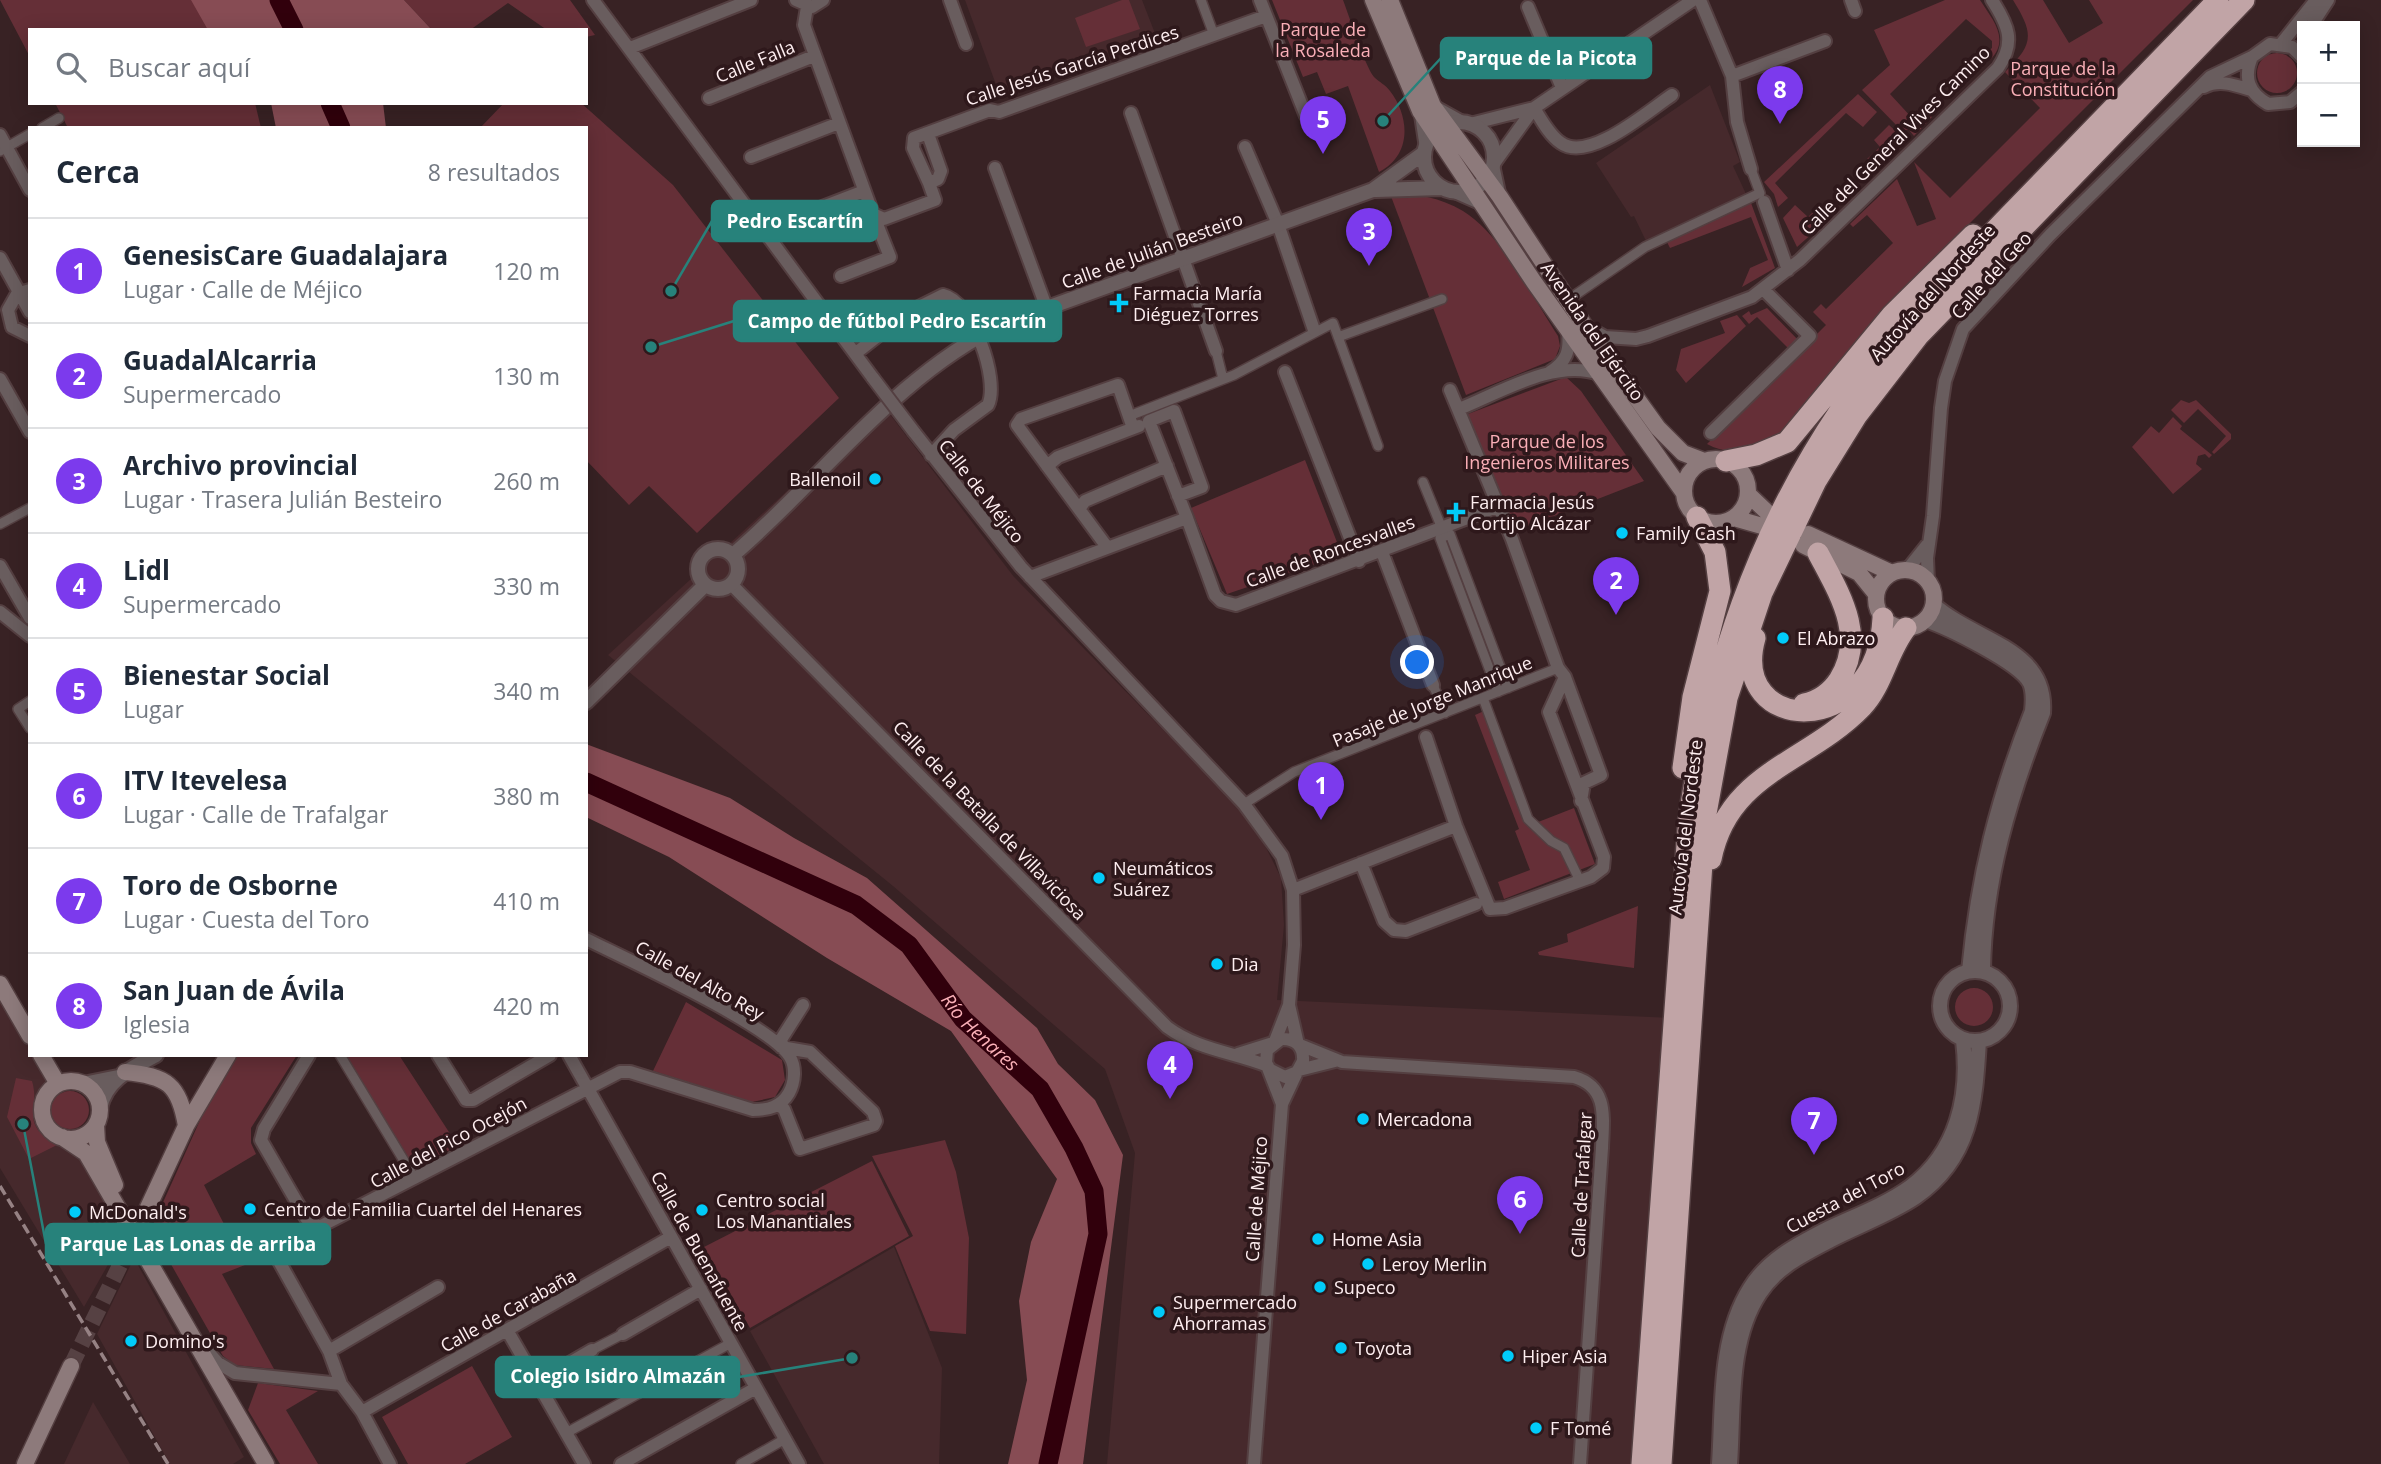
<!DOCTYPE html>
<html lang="es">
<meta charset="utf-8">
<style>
body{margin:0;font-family:"Open Sans",sans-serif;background:#f2f2f3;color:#1f2937}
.controls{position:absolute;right:21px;top:21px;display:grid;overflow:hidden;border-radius:0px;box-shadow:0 4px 18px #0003}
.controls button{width:63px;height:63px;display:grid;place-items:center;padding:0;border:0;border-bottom:2px solid #e0e1e3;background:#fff;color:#1f2937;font:35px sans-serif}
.you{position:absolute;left:1418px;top:663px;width:24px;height:24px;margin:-18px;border:5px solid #fff;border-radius:50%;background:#1a73e8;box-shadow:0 0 0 10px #1a73e833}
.badge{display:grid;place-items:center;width:46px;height:46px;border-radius:50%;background:#7c3aed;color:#fff;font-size:23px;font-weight:700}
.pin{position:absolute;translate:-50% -58px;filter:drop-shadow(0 2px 4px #0008)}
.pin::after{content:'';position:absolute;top:37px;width:24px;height:21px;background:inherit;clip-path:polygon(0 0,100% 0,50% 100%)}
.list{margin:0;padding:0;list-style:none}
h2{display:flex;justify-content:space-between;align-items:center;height:91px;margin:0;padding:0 28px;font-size:30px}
h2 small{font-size:23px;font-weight:400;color:#747a83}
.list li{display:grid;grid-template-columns:46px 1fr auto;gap:21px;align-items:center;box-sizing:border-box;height:105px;padding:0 28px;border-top:2px solid #e0e1e3}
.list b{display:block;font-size:26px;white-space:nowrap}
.list p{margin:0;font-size:23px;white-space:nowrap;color:#747a83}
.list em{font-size:23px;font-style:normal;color:#747a83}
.icon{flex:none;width:38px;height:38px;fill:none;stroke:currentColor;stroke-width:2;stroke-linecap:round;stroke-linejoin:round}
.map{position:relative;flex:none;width:2381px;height:1464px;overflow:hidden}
.search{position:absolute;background:#fff;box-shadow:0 4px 18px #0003;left:28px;top:28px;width:560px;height:77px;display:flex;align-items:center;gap:18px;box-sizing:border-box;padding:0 24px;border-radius:0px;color:#747a83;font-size:26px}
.panel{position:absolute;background:#fff;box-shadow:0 4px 18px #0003;left:28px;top:126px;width:560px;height:931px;border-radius:0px}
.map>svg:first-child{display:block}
</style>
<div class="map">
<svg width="2381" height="1464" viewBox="0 0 2381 1464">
<rect width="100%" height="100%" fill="#382224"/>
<path fill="#46292c" d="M965 0H1142L1156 36 998 90Z
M1710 85 1740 162 1733 166 1746 194 1646 241 1634 216 1631 217 1596 163Z
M882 404 1014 577 1254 823 1281 878 1284 925 1277 1000 1672 1018 1640 1464H1107L1135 1153 1105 1069 893 886 608 655Z
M0 986 30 1036V1055H41L131 1224 84 1307 0 1168Z
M894 1247 942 1368 939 1464H824L750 1331Z
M134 1258 244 1457 233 1464H170L97 1334Z
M93 1402 130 1464H64Z"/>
<path fill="#652f37" d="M0 0H202L218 30H30V57Z
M404 0H570L595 35 586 37V30H547L508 3 470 30H432Z
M1122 0H1129L1140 29 1086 47 1075 18Z
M1272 0H1343C1350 18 1364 64 1374 77 1379 82 1386 85 1390 91 1410 117 1412 155 1379 172L1348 86 1326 94 1317 72 1303 77Z
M1945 0H1980C1992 19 2011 39 1990 60L1984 54 1992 48V41L1966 19 1890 94 1913 119H1919L1926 110 1932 117 1914 136 1909 130H1901L1862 90 1890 65 1874 30Z
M2013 0H2043L2069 43 2103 23 2089 0H2193L1928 265 1786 429C1764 446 1733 459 1707 444L1826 325 1813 312 1821 304 1826 309 1893 243 1867 215 1853 227 1850 224 1897 179 1917 226 1936 219 1914 162 1950 198 2040 108 2005 72C2034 44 2034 34 2013 0Z
M2257 73a20 20 0 1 1 40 0a20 20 0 1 1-40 0Z
M1858 94 1877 112 1863 127 1846 113 1775 183 1788 198 1778 207 1774 194 1764 182Z
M55 103H255L261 128H68Z
M504 103H581L673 185 839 398 697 533 649 486 629 505 586 460V128H480Z
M1889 125 1901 136 1873 165 1867 159 1880 147 1874 140Z
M1389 191C1415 194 1440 197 1463 211 1501 234 1533 298 1558 336L1560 346 1555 359 1466 395Z
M1751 203 1775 268 1742 287 1750 268 1768 260 1751 217 1670 248 1667 242Z
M1795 205 1808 217 1820 205 1832 216 1797 247 1783 218Z
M1767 308 1800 342 1791 351 1757 317 1749 324 1742 316 1749 311 1751 315Z
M1737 315 1746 326 1686 383 1676 370 1681 349 1725 333 1720 321Z
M1566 377 1581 391 1644 481 1513 532 1468 414Z
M2181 400 2189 403 2196 400 2231 434V439L2214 454 2212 452 2226 436 2198 409 2184 423 2171 410Z
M2173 417 2182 426 2180 429 2212 455 2209 458 2205 454 2198 456 2196 464 2202 469 2173 494 2132 447 2151 426 2159 433Z
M1305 460 1342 555 1227 594 1191 508Z
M1484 711 1528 826 1574 808 1595 864 1504 899 1498 882 1530 870 1515 831 1519 829 1475 715Z
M1638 906 1634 968 1539 955 1538 952 1568 942 1567 934Z
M1955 1007a19 19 0 1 1 38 0a19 19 0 1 1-38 0Z
M686 1002 782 1060 785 1080 775 1097 752 1102 653 1071Z
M237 1055H297L251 1128V1143L256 1154 204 1185 245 1265 222 1274 274 1369 235 1365 223 1356 151 1229 206 1107Z
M344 1055H399L458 1146 414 1167Z
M16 1078 32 1081C41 1111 18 1122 57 1145L29 1159 7 1117Z
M51 1110a19 19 0 1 1 38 0a19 19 0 1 1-38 0Z
M945 1140 956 1172 969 1238 966 1334 930 1331 895 1246 913 1236 872 1156Z
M872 1161 909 1236 750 1328 704 1247Z
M472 1366 512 1437 465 1464H408L382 1417Z
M258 1383 318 1391 286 1410 318 1464H280L248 1410Z"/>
<path fill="#874c54" d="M191 0H404L432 30H208Z
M271 103H383L386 128H276Z
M586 744 730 798 794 838 867 878 1037 1028 1058 1064 1095 1100 1123 1155 1083 1464H1008L1027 1380 1019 1301 1031 1242 1057 1179 951 1031 827 958 669 857 586 817Z"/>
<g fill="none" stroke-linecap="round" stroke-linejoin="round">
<g stroke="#31000c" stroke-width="19">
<path d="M279 0 294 30"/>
<path d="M330 103 341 128"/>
<path id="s1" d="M586 782 856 905 909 945 963 1019 1040 1089 1074 1148 1094 1191 1098 1234 1048 1464"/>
</g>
<path stroke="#564143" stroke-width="16" stroke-dasharray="16 8" stroke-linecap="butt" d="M71 1366 145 1214"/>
<defs>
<path id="pedestrian" d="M1201 0 1214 35
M42 128 59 118
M0 151 30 134
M1568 300 1645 247 1760 193 1751 169
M1338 337 1442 299
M1216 351 1223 379
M1129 416 1234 375 1333 323 1378 446
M1423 482 1443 531
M0 524 30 508
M1433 685 1445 713
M1498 692 1440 538 1450 534 1508 688
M1483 698 1528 819 1551 841 1564 848 1580 881
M30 701 18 709 30 728
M1244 804 1294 772 1558 668
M340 1055 415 1179
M592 1350 623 1334
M566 1433 731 1343
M741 1464 785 1439"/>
<path id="minor" d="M593 0 873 378
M796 0 812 7 823 0
M950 0 966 44
M1260 0 1306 116
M1700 0 1732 76 1737 122 1751 169
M1851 0 1855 11
M807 7 804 25 873 214 884 219 935 200 929 183
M1528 7 1562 88
M2311 26 2328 0
M2281 44 2316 0
M630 48 751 0
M2302 57 2292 47 2270 44 2252 57C2243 78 2249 93 2268 104L2290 102 2302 92
M1732 76 1825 41
M2204 87C2219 79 2235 85 2251 90
M709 98 814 56
M1437 108 1464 123
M1534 108C1541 119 1549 135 1561 143 1589 163 1648 111 1672 95
M1131 113 1216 351
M1421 115 1426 148
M1470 124 1534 108
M928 134 941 171 938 179 929 183 913 148 914 138 990 110 999 112 1266 16
M0 135 30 190
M1245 147 1278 224 1314 330
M751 157 839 123
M995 168 1047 309
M1457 193 1482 204
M1499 193 1493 165 1534 108 1693 0
M1764 202 1788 270
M799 216 864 191
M0 258 30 312
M841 276 890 257 873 214
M30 290 17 294 8 310 12 327 30 336
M1587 327 1605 337 1636 339 1648 336 1752 297 1800 260 1998 68C2016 42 2008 25 1992 0
M840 331 869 332 943 295C972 301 1000 380 988 405L954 430 931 455
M856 353 884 331
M1285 372 1359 561
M1550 372C1567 361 1570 351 1568 332
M0 379 30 432
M1459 409C1499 393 1556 358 1599 374
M914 432 1021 567 1244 804 1282 856 1293 890 1294 945 1289 1005 1275 1041
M1711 433 1810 336 1764 290
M1047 466 1058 457 1139 426
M1178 496 1202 487 1174 411 1149 421 1187 518
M1079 509 1085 501 1167 466
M1107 547 1017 425 1021 419 1118 385 1133 428
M1382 552 1433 685
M0 566 30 618
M1907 570 1927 545
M1030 577 1187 518 1215 595 1221 601 1236 605 1497 507
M1928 582 1927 558 1933 516 1941 408 1945 381 1963 329 2050 235 2210 77 2252 57
M731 584 1167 1027C1198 1050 1233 1052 1268 1066
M0 612 30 636
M1565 677 1601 775 1584 783 1581 801
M1426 737 1456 826 1490 909 1505 908 1591 877 1603 868 1604 857 1549 712 1565 677 1558 668 1512 539 1450 390
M1361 863 1384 921 1394 930 1406 931 1476 904
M1293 890 1456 826
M1289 1005 1298 1044
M1300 1045 1342 1062 1574 1077C1609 1087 1603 1119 1602 1148L1580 1464
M1238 1054 1273 1043
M309 1055 264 1129 261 1140 306 1218 319 1227 620 1072H630L753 1110C768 1110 781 1107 789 1093 795 1082 796 1067 790 1057 771 1025 626 959 586 939
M438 1055 466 1100H473L550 1055
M569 1055 799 1464
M1269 1069 1285 1077 1297 1072 1303 1061C1304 1047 1296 1038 1281 1039L1267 1050 1266 1063 1282 1104
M1299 1070 1335 1061
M778 1105 784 1109 800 1149 874 1125 876 1121 873 1112 810 1052 781 1047 782 1038 803 1005
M270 1245 329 1351 341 1384
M507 1330 584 1464
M623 1334 701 1289
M201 1344 218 1363 235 1373 341 1384 362 1412 390 1464
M329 1351 438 1287
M537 1382 592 1350
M362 1412 671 1237
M621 1464 756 1388
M1254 1464 1282 1104 1297 1072"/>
<path id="tertiary" d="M1424 157a35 35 0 1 1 70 0a35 35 0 1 1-70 0Z
M1376 190 1441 188
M698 569a20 20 0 1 1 40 0a20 20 0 1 1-40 0Z
M733 555C822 479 896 375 1003 324L1373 190 1424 153
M1933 604C1975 642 2048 647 2043 713 2010 796 1984 881 1983 971
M1925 620C1947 627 2020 663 2030 683 2034 692 2033 702 2032 711 1997 800 1978 876 1969 971
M586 702 705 585
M1940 1006a35 35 0 1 1 70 0a35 35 0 1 1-70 0Z
M83 1084 118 1077
M100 1108C106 1079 132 1068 156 1055
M1719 1464C1723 1406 1718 1339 1750 1288 1767 1260 1796 1245 1825 1230 1852 1217 1885 1205 1910 1187 1957 1152 1970 1095 1963 1040
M1730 1464C1734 1409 1728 1341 1760 1293 1777 1267 1804 1254 1831 1240 1858 1226 1891 1214 1916 1197 1972 1158 1975 1104 1979 1041"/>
<path id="secondary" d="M1373 0 1420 111 1534 282 1684 493
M1390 0 1433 106 1500 197 1584 325 1658 428 1683 453 1704 461
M1684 491a32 32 0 1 1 64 0a32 32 0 1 1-64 0Z
M1748 494 1769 514
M1734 518 1762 526
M1808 534 1892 573
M1803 545 1859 573 1876 594
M1876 599a29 29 0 1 1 58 0a29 29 0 1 1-58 0Z
M0 984 30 1036
M41 1055 58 1084
M125 1072C167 1076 179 1084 186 1126
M42 1110a29 29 0 1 1 58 0a29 29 0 1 1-58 0Z
M96 1125 97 1142 115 1185
M62 1137 86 1153 266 1464
M145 1214 186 1126 228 1055
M25 1464 71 1366"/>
<path id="motorway" d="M1726 461 1756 455 1787 442 1892 315 1973 235
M1755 638C1728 734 1877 743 1883 618
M1804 704C1819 701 1831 692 1839 680 1867 636 1839 593 1818 553
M1683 768 1693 697 1720 591 1715 552 1697 517
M1711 859C1728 772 1808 763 1862 707 1883 685 1887 652 1906 628
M1642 1464 1689 817C1712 668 1756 535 1841 409 1888 340 1947 281 2004 221 2075 147 2147 74 2218 0
M1661 1464 1705 819 1727 698 1762 593 1816 481 1857 415 1918 336 2244 0"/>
</defs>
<use href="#pedestrian" stroke="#543f41" stroke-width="12"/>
<use href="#minor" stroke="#543f41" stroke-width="16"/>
<use href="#tertiary" stroke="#543f41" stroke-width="18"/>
<use href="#secondary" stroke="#543f41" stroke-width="19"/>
<use href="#motorway" stroke="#543f41" stroke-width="24"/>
<use href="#pedestrian" stroke="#695d5e" stroke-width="9"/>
<use href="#minor" stroke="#695d5e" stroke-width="12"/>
<use href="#tertiary" stroke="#695d5e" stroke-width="14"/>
<use href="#secondary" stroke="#8d7a7b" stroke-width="16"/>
<use href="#motorway" stroke="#c1a4a6" stroke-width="21"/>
<path stroke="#968284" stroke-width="3.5" stroke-dasharray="10 5" stroke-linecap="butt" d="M0 1186 168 1464"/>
<defs>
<path id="minor-bridge" d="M873 378 914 432"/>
</defs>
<use href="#minor-bridge" stroke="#543f41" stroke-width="16" stroke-linecap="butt"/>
<use href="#minor-bridge" stroke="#695d5e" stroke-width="12"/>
</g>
<g fill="#01cbf9" stroke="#2e181b" stroke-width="2.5">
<path d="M1115.5 292.5h7v7h7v7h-7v7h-7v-7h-7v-7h7z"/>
<circle cx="875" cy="479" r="7"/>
<path d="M1452.5 501.5h7v7h7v7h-7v7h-7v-7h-7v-7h7z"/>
<circle cx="1622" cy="533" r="7"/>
<circle cx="1783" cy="638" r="7"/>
<circle cx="1099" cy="878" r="7"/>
<circle cx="1217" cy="964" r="7"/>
<circle cx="1363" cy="1119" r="7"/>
<circle cx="250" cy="1209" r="7"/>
<circle cx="702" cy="1210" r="7"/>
<circle cx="75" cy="1212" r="7"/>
<circle cx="1318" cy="1239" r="7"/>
<circle cx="1368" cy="1264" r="7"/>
<circle cx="1320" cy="1287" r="7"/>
<circle cx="1159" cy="1312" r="7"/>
<circle cx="131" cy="1341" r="7"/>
<circle cx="1341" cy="1348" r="7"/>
<circle cx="1508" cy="1356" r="7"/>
<circle cx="1536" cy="1428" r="7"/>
</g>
<g text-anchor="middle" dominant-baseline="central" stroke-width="7" stroke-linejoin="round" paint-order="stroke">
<g font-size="18" fill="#faafb7" stroke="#2e181b">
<text x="1323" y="29">Parque de<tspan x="1323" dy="21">la Rosaleda</tspan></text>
<text x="2063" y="68">Parque de la<tspan x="2063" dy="21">Constitución</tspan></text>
<text x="1547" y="441">Parque de los<tspan x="1547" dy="21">Ingenieros Militares</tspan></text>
</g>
<g font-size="18" fill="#feeef0" stroke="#2e181b">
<text transform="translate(755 61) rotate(-22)">Calle Falla</text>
<text transform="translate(1072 65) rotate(-18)">Calle Jesús García Perdices</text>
<text transform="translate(1895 140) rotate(-45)">Calle del General Vives Camino</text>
<text transform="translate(1152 250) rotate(-20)">Calle de Julián Besteiro</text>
<text transform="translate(1991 275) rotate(-48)">Calle del Geo</text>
<text transform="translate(1932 292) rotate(-48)">Autovía del Nordeste</text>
<text transform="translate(1593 331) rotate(55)">Avenida del Ejército</text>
<text transform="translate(982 491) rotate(52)">Calle de Méjico</text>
<text transform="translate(1330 551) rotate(-20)">Calle de Roncesvalles</text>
<text transform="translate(1432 701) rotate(-22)">Pasaje de Jorge Manrique</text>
<text transform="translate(990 820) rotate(46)">Calle de la Batalla de Villaviciosa</text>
<text transform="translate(1685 827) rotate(-83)">Autovía del Nordeste</text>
<text transform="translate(700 980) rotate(29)">Calle del Alto Rey</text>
<text transform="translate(448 1142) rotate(-28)">Calle del Pico Ocejón</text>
<text transform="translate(1581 1185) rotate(-87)">Calle de Trafalgar</text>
<text transform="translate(1845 1197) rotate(-28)">Cuesta del Toro</text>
<text transform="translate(1256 1199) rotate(-86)">Calle de Méjico</text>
<text transform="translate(700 1251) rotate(61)">Calle de Buenafuente</text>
<text transform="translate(508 1310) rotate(-29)">Calle de Carabaña</text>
</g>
<g font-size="18" fill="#feeef0" stroke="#2e181b" text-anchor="start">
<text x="1133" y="293">Farmacia María<tspan x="1133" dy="21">Diéguez Torres</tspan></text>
<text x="861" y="479" text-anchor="end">Ballenoil</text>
<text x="1470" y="502">Farmacia Jesús<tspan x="1470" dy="21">Cortijo Alcázar</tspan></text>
<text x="1636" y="533">Family Cash</text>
<text x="1797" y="638">El Abrazo</text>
<text x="1113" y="868">Neumáticos<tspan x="1113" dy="21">Suárez</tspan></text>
<text x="1231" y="964">Dia</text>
<text x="1377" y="1119">Mercadona</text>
<text x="716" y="1200">Centro social<tspan x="716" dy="21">Los Manantiales</tspan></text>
<text x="264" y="1209">Centro de Familia Cuartel del Henares</text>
<text x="89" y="1212">McDonald's</text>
<text x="1332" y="1239">Home Asia</text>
<text x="1382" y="1264">Leroy Merlin</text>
<text x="1334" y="1287">Supeco</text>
<text x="1173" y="1302">Supermercado<tspan x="1173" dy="21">Ahorramas</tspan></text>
<text x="145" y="1341">Domino's</text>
<text x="1355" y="1348">Toyota</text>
<text x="1522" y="1356">Hiper Asia</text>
<text x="1550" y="1428">F Tomé</text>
</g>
<g font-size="19" font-style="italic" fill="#fbb0b8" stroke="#2e181b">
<text stroke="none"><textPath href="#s1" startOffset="476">Río Henares</textPath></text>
</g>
</g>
<path fill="none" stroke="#27827b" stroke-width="2.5" d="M1383 121L1441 58M671 291L712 221M651 347L734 321M23 1124L46 1244M852 1358L739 1377"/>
<g fill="#27827b" stroke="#2e181b" stroke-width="2.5">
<circle cx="1383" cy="121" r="7"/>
<circle cx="671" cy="291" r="7"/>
<circle cx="651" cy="347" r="7"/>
<circle cx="23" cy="1124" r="7"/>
<circle cx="852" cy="1358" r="7"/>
</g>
<g fill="#27827b" stroke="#27827b" stroke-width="2.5">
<rect x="1441" y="38" width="210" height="40" rx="7"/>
<rect x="712" y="201" width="165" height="40" rx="7"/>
<rect x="734" y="301" width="327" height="40" rx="7"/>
<rect x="46" y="1224" width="284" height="40" rx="7"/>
<rect x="496" y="1357" width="243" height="40" rx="7"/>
</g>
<g font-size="19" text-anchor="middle" font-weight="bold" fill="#fff">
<text x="1546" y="65">Parque de la Picota</text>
<text x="795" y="228">Pedro Escartín</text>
<text x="897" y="328">Campo de fútbol Pedro Escartín</text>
<text x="188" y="1251">Parque Las Lonas de arriba</text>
<text x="618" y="1383">Colegio Isidro Almazán</text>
</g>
</svg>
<div class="controls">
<button>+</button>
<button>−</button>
</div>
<div class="you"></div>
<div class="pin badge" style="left:1321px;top:820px">1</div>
<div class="pin badge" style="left:1616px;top:615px">2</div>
<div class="pin badge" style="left:1369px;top:266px">3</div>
<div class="pin badge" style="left:1170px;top:1099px">4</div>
<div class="pin badge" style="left:1323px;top:154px">5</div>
<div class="pin badge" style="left:1520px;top:1234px">6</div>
<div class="pin badge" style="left:1814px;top:1155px">7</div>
<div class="pin badge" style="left:1780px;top:124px">8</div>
<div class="search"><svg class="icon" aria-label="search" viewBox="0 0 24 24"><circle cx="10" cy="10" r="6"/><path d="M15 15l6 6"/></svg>Buscar aquí</div>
<section class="panel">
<h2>Cerca<small>8 resultados</small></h2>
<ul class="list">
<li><span class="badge">1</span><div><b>GenesisCare Guadalajara</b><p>Lugar · Calle de Méjico</p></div><em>120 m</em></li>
<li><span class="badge">2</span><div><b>GuadalAlcarria</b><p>Supermercado</p></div><em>130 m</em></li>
<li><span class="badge">3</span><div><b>Archivo provincial</b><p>Lugar · Trasera Julián Besteiro</p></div><em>260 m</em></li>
<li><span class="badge">4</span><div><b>Lidl</b><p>Supermercado</p></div><em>330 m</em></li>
<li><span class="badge">5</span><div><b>Bienestar Social</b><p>Lugar</p></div><em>340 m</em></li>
<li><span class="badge">6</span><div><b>ITV Itevelesa</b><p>Lugar · Calle de Trafalgar</p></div><em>380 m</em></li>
<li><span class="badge">7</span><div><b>Toro de Osborne</b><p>Lugar · Cuesta del Toro</p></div><em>410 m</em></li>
<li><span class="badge">8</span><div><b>San Juan de Ávila</b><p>Iglesia</p></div><em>420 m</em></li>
</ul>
</section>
</div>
